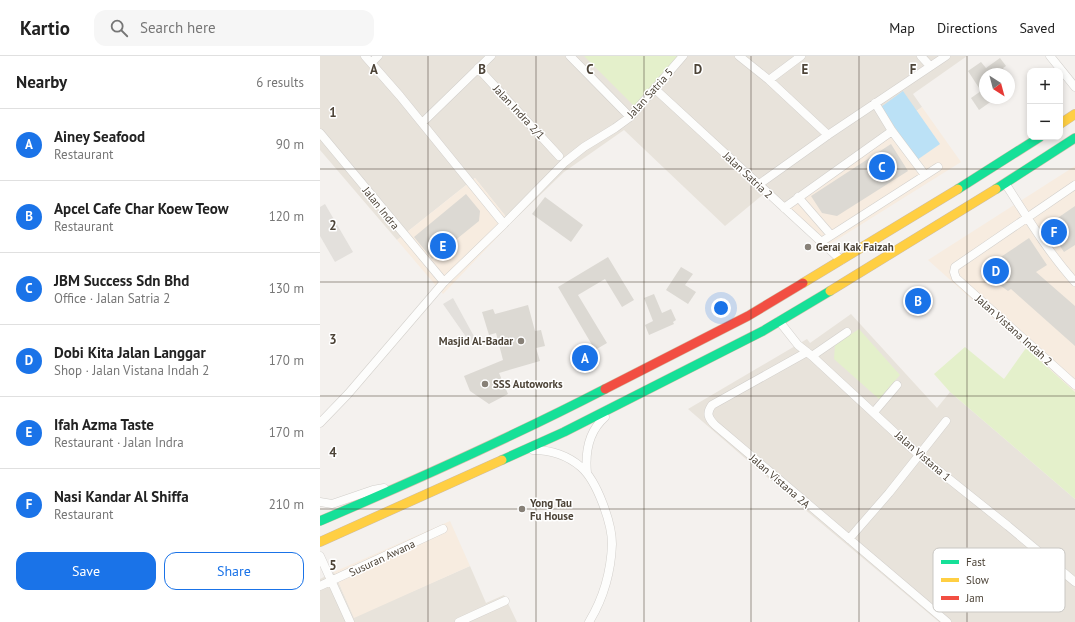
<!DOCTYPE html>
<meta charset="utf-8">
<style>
body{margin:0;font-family:"PT Sans",sans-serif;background:#f6f6f6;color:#222}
.controls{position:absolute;right:12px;top:12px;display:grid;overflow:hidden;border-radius:8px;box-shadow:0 2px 6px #0003}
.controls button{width:36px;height:36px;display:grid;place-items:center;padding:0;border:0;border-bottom:1px solid #e0e0e0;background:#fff;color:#222;font:20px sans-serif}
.compass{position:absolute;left:659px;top:12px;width:36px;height:36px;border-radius:50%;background:#fff;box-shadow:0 2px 6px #0003;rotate:144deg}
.you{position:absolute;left:401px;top:252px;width:14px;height:14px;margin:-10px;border:3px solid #fff;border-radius:50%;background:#1a73e8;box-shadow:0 0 0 6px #1a73e833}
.badge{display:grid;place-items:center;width:26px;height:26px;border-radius:50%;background:#1a73e8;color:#fff;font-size:13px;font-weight:700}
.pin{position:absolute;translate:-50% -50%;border:2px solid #fff;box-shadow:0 1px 4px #0006}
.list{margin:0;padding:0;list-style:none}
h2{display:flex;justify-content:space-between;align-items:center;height:52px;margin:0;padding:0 16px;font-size:17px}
h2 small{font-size:13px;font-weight:400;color:#767676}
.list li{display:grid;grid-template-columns:26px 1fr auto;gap:12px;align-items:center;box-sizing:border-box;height:72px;padding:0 16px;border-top:1px solid #e0e0e0}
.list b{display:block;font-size:15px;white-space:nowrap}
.list p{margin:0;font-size:13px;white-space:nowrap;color:#767676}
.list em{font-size:13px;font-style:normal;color:#767676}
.actions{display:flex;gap:8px;padding:12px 16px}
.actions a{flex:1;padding:9px 0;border:1px solid #1a73e8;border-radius:12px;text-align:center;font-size:14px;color:#1a73e8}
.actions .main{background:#1a73e8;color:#fff}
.icon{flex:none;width:22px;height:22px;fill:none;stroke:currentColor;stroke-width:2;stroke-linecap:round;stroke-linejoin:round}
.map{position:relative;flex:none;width:755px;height:566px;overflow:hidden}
header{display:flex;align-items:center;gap:24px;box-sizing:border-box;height:56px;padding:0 20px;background:#fff;border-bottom:1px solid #e0e0e0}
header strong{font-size:19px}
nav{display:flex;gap:22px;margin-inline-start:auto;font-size:14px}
.search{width:280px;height:36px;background:#f6f6f6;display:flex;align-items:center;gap:10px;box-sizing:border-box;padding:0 14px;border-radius:12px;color:#767676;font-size:15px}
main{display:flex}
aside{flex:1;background:#fff}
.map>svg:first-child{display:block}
</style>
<header>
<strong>Kartio</strong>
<div class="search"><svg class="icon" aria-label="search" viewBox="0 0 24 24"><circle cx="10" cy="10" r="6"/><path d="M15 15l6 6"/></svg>Search here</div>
<nav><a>Map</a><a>Directions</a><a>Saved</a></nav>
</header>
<main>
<aside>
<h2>Nearby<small>6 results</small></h2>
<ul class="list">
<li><span class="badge">A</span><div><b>Ainey Seafood</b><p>Restaurant</p></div><em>90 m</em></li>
<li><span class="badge">B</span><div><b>Apcel Cafe Char Koew Teow</b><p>Restaurant</p></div><em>120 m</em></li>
<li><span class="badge">C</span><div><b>JBM Success Sdn Bhd</b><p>Office · Jalan Satria 2</p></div><em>130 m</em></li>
<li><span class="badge">D</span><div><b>Dobi Kita Jalan Langgar</b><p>Shop · Jalan Vistana Indah 2</p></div><em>170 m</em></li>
<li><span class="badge">E</span><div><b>Ifah Azma Taste</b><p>Restaurant · Jalan Indra</p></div><em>170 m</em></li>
<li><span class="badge">F</span><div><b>Nasi Kandar Al Shiffa</b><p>Restaurant</p></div><em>210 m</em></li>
</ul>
<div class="actions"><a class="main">Save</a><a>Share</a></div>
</aside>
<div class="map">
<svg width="755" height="566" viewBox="0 0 755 566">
<rect width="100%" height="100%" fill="#f4f1ee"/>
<path fill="#e8e3db" d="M0 0H647L593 38 602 51 461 152 446 136 405 170 304 74 244 116 191 167 155 122 77 184 0 94Z
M531 258 617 352 630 336 755 443V566H619L470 441 368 353 487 283 490 287Z
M150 510 166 547 184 539 197 566H0V523L14 516 34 561Z"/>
<path fill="#f7ece0" d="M602 51 641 106 502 193 461 152Z
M755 110V336L608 204Z
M155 122 191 167 123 238 77 184Z
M130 465 150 510 34 562 14 516Z"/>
<path fill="#e4f0cb" d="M264 0H363L314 50Z
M539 273 580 319 559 343 514 303 515 289Z
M645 291 684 323 706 292 755 336V443L630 336 614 318Z"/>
<path fill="#e3e0dc" d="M5 148 33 196 15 206 0 180V151Z
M133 242 156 284 151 288 123 248Z"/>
<path fill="#bbe1f6" d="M583 35 620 88 597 104 561 51Z"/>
<path fill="#dcd9d3" d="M680 2 686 10 683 12 687 18H665V42H676L659 54 651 42 661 35 648 15 661 6 666 12Z
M571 88 588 115 517 160 502 157 491 140Z
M146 138 160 155 159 165 112 203 94 181Z
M225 141 263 169 251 186 212 158Z
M755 150V189L744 196 726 170Z
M709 182 727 209 716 216 755 250V290L691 233 688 235 660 215Z
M288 201 314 244 302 251 285 223 258 239 287 287 275 294 238 231Z
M361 211 373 218 365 229 376 236 368 248 346 234Z
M334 238 342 257 351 253 356 264 353 266 354 268 329 279 325 269 333 265 324 242Z
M208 249 215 275 221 274 225 290 216 292 220 305 179 317 188 338 169 348 150 335 144 320 183 304 176 277 169 279 162 256 173 253 175 258Z"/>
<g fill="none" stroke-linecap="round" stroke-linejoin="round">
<defs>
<path id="street" d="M45 0 80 40 184 168
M250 0 310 61
M419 0 449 24 508 79
M601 0 610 10
M730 0 755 31
M51 7 58 0
M158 12 239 100
M449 24 481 0
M335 33 521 204
M555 47 572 75 605 119
M102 67 171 0
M0 77 124 226
M685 127C707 161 728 196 755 226
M438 129 508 79 626 0
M755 129 635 211 634 216 636 222 646 231 755 329
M478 141 511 179
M464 152 572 75
M501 186 618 111
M459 265 478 289 492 300 599 399 688 470 755 526
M487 296 392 349C386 357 388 362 395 369L627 566
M492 300 527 276
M554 356 577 329
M0 367 28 338 124 226 184 168 245 106 264 91 295 72 310 61 363 0
M213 394C230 394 247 399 261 411 277 425 292 467 292 488 291 515 283 543 269 566
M267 417C265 396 269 375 285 361
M0 446 12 448 53 434 64 432
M529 483 569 437 626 365
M0 500 30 566
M0 530 123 473
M139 566 185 545"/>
<path id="fast" d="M638 133 720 81
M676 133 755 82
M182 404 244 376 443 275 510 235
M0 465C96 424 192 381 285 333"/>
<path id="slow" d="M740 68 755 58
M483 227 638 133
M510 235 676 133
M0 486 182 404"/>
<path id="jam" d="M285 333 428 260 483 227"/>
</defs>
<use href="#street" stroke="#d2cfcb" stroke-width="9"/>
<use href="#fast" stroke="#cfbda6" stroke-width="10"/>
<use href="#slow" stroke="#cfbda6" stroke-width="10"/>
<use href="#jam" stroke="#cfbda6" stroke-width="10"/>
<use href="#street" stroke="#fdfdfc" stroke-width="8"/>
<use href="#fast" stroke="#16e098" stroke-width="9"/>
<use href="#slow" stroke="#ffcf43" stroke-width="9"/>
<use href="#jam" stroke="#f24e42" stroke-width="9"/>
</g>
<path fill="none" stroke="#4c4337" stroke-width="1" stroke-opacity="0.55" d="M108 0V566M216 0V566M324 0V566M431 0V566M539 0V566M647 0V566M0 113H755M0 226H755M0 340H755M0 453H755"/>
<g fill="#878077" stroke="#fff" stroke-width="1.5">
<circle cx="488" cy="191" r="4"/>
<circle cx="201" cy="285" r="4"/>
<circle cx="165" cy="328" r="4"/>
<circle cx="202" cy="453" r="4"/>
</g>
<g text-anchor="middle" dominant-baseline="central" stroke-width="3" stroke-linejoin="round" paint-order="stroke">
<g font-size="11" fill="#4c4337" stroke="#fff">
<text transform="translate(330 37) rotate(-48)">Jalan Satria 5</text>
<text transform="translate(199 56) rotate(47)">Jalan Indra 2/1</text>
<text transform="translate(428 119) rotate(43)">Jalan Satria 2</text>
<text transform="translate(61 152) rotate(51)">Jalan Indra</text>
<text transform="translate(694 274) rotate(42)">Jalan Vistana Indah 2</text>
<text transform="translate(603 400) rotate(41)">Jalan Vistana 1</text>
<text transform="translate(460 425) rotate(41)">Jalan Vistana 2A</text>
<text transform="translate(62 502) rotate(-25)">Susuran Awana</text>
</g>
<g font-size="11" font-weight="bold" fill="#4c4337" stroke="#fff" text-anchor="start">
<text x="496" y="191">Gerai Kak Faizah</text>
<text x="193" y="285" text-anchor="end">Masjid Al-Badar</text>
<text x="173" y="328">SSS Autoworks</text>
<text x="210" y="447">Yong Tau<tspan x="210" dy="13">Fu House</tspan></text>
</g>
</g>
<rect x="613" y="492" width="132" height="64" rx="6" fill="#fff" stroke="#c9c7c3" stroke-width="1"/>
<rect x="621" y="504" width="18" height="4" fill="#16e098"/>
<rect x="621" y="522" width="18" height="4" fill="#ffcf43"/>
<rect x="621" y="540" width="18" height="4" fill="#f24e42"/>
<g font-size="11" fill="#4c4337">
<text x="646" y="510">Fast</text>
<text x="646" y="528">Slow</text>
<text x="646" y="546">Jam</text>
</g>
<g font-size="13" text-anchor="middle" font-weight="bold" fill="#4c4337" stroke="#fff" stroke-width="3" stroke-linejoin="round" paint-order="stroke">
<text x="54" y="18">A</text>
<text x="162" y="18">B</text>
<text x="270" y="18">C</text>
<text x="378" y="18">D</text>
<text x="485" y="18">E</text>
<text x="593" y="18">F</text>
<text x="13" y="61">1</text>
<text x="13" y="174">2</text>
<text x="13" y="288">3</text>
<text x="13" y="401">4</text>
<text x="13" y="514">5</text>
</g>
</svg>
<div class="controls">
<button>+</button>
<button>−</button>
</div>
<svg class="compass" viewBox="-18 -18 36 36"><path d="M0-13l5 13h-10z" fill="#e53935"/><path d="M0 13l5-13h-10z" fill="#767676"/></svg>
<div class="you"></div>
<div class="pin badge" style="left:265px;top:302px">A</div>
<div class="pin badge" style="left:598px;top:245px">B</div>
<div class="pin badge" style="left:562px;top:111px">C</div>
<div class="pin badge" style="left:676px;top:215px">D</div>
<div class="pin badge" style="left:123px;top:190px">E</div>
<div class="pin badge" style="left:734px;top:176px">F</div>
</div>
</main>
